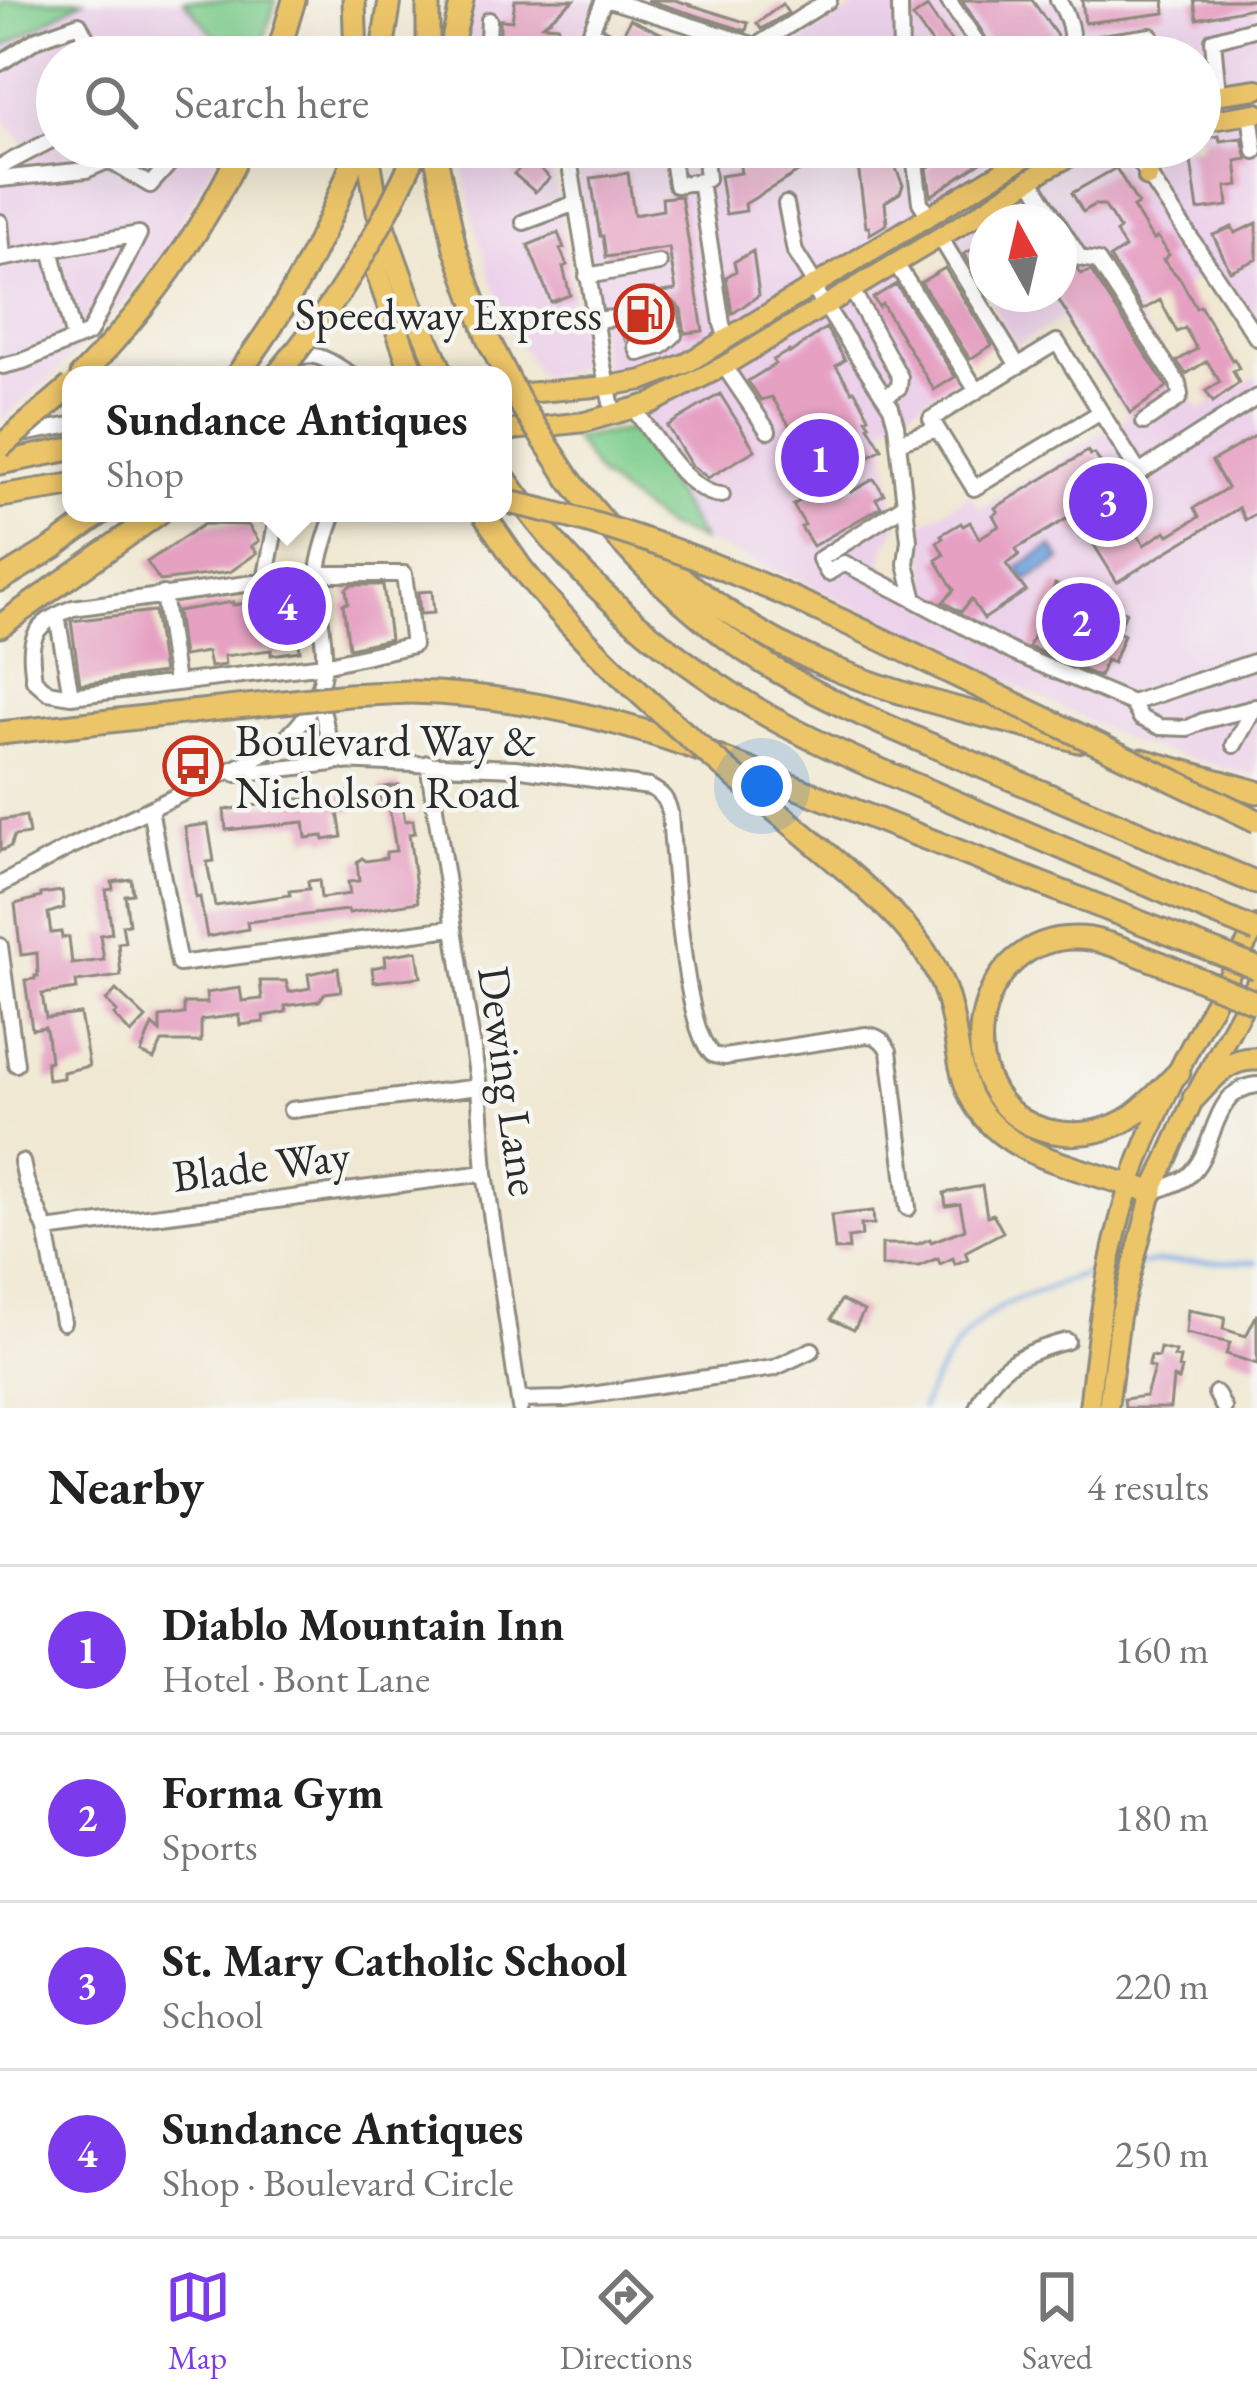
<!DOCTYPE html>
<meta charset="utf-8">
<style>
body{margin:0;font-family:"EB Garamond",serif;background:#f2f2f2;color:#222}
.compass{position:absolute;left:969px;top:204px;width:108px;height:108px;border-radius:50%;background:#fff;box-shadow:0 12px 48px #0002;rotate:352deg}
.you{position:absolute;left:762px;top:786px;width:42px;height:42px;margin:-30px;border:9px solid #fff;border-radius:50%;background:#1a73e8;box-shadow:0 0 0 18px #1a73e833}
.badge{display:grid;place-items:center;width:78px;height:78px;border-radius:50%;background:#7c3aed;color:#fff;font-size:39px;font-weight:700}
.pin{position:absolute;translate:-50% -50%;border:6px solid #fff;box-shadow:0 3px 12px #0006}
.popup{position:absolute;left:62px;top:366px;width:450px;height:156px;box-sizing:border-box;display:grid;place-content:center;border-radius:24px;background:#fff;filter:drop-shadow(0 3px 9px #0005);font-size:39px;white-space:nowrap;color:#767676}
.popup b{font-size:45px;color:#222}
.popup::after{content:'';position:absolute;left:50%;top:100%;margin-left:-24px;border:24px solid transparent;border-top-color:#fff}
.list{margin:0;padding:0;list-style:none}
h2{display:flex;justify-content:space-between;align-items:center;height:156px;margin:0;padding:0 48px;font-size:51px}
h2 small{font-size:39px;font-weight:400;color:#767676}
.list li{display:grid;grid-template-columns:78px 1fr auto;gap:36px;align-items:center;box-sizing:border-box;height:168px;padding:0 48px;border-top:3px solid #e0e0e0}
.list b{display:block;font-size:45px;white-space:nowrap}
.list p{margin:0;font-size:39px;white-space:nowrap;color:#767676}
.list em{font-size:39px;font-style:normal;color:#767676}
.icon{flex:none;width:66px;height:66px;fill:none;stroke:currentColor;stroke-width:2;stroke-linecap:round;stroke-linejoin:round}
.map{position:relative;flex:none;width:1257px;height:1408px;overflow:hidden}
.search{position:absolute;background:#fff;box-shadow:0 12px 48px #0002;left:36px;right:36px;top:36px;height:132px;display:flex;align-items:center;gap:30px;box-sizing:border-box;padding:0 42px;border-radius:66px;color:#767676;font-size:45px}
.sheet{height:828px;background:#fff}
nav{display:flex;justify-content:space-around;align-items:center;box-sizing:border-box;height:168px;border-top:3px solid #e0e0e0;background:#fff;font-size:33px;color:#767676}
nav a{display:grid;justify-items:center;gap:6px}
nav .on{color:#7c3aed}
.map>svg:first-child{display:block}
</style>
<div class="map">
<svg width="1257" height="1408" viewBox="0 0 1257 1408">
<rect width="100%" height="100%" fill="#f6f6f2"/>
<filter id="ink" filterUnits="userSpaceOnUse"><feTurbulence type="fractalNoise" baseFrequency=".00833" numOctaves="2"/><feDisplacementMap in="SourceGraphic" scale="24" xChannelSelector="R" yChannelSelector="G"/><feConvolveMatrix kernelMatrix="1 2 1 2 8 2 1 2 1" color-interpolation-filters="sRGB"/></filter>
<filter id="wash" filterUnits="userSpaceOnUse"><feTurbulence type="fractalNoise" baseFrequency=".004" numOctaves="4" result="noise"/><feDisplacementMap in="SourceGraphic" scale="48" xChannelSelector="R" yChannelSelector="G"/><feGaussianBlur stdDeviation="2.7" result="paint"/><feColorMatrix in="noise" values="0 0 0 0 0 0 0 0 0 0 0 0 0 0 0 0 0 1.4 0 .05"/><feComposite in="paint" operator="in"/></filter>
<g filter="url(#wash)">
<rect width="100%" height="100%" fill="#f0e8d2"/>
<path fill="#ecd1ea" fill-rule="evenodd" d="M83 0H184L232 57H57V147H223L160 257 123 303 46 383 0 421V175L34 156 0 114V49Z
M471 0H604L580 57H458Z
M868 0H1257V89L1200 97V57H772Z
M1257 113V338L1211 270 1137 315 1200 410 1257 376V777L1134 743 796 579 702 540 635 429 634 409 896 264 966 374 884 425 897 529 884 548 882 562 888 578 924 597 926 566 921 524 970 495 980 509 1128 416 1061 318 1016 346 948 232 1088 147H1130L1147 174 1153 147H1200V122ZM987 222H1059V294H987Z
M458 147H549L581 350V359L572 371 539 376 512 332 493 285 475 226Z
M621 147H1042L687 363 607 386 577 173Z"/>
<path fill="#7fce8d" stroke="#557c5c" stroke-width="3" d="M5 0H83L0 49V5Z
M184 0H276L259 57H232Z
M635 429 702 540 666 527 600 477 573 438Z"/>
<path fill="#75a7e0" stroke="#506986" stroke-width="3" d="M1052 546 1061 560 1026 581 1018 567Z"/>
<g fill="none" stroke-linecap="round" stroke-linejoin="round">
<path stroke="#75a7e0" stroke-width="4.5" d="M1139 1265 1156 1262H1257
M922 1408C937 1368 965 1326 1005 1305 1018 1298 1035 1293 1049 1288 1068 1280 1084 1273 1104 1270"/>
</g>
<g id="blocks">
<path fill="#e6a1c2" d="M515 0H574L543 25 558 26 557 41 547 40 545 57 500 54V20L512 21Z
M647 0H675L748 23 746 31Z
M962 0H1032L1057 36 1056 39 1033 55 1026 48 1013 57H998Z
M1082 0H1164L1165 13 1085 23Z
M1194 0H1257V7L1197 19Z
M782 4 788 13 761 29 757 23Z
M927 7 955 47 953 48 959 57H942L913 17Z
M630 19 680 42 678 46 701 57H655L650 47 623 35Z
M713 44 753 57H754H709Z
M1219 136 1220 141 1242 138 1247 159 1236 161 1239 185 1226 187 1228 206 1198 210 1189 147H1200V139Z
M737 147H817L823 157 745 204 746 211 726 214 720 176 741 173Z
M959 147H1003L931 196 927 168Z
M894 148 897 171 903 185 900 193 885 202 887 224 870 234 869 227H866L857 158 880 154 879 150Z
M525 154 550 178 535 192 514 174 518 170 515 167Z
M1116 168 1138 204 1133 207 1153 240 1158 237 1169 255 1163 260 1181 280 1196 308 1200 306 1232 360 1234 359 1239 368 1233 371 1239 383 1213 402 1206 391 1220 382 1207 361 1186 374 1177 361 1197 349 1185 328 1177 332 1160 300 1143 310 1110 258 1125 248 1116 233 1120 230 1104 205H1094L1083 212 1072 193Z
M628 173 634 215 663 210 662 198 681 196 703 331 685 333 681 309 673 301 636 304 634 292 654 289 655 293 676 290 669 248 606 257 603 236H600L591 178Z
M1032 203 1044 222H1018L1015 213Z
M1257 223V259L1230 271 1213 235 1232 227 1235 233Z
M558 233 564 248 560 249 567 265 563 267 570 295 551 302 528 245Z
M987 241V283L983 286 964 254Z
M1059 246 1081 274 1091 271 1167 387 1131 413 1059 301Z
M753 251 759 295 732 314 726 277 736 271 734 262Z
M945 268 992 345 970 359 921 282Z
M896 284 955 377 934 390 882 304 879 307 873 298Z
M661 324 662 331 645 339 636 335 626 341 621 333 628 328Z
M826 328 845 360 836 366 852 391 854 390 861 401 869 417 866 419 870 425 868 426 882 449 840 473 851 492 874 479 884 494 876 499 881 507 813 546 801 527 805 525 793 505 826 485 772 397 761 400 748 381 775 364 773 360 789 351 790 353Z
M720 394 755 450 708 478 691 465 667 426Z
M1257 435V513L1245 520 1239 508 1117 582 1086 532 1080 536 1072 528 1068 518 1016 549 1019 555 1006 564 1026 591 984 619 971 599 961 612 943 602 954 590 936 560 944 555 937 542 943 538 941 535 961 523 963 526 970 522 979 538 999 526 993 515 998 512 995 508 1088 451 1090 455 1094 454 1104 467 1113 484 1108 487 1120 499 1123 509 1121 511 1144 545 1166 531 1169 535 1199 517 1194 508 1227 488 1212 461Z
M204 524 248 525 259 541 251 546 257 553 230 572 160 581 147 562Z
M1055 584 1126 612 1118 632 1124 635 1113 663 1106 660 1099 677 1029 647Z
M383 585 390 639 349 648 343 604 348 603 346 589 351 585Z
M432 591 434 613 420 614 418 592Z
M293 597 300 651 271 655V650L224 656 225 665 210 667 207 652 183 656 177 611 233 602V605Z
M154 611 163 673 80 684 71 621Z
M399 785 405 821 413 820 415 833 409 834 418 902 349 913 348 910 247 922 248 929 207 937 200 897 196 898 185 827 208 824 214 861 207 862 215 906 290 895 289 891 309 889 308 881 319 880 321 898 350 894 348 882 359 881 357 862 362 858 366 861 386 858V852L396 851 389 806 383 807 380 788Z
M348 792 349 795 361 793 363 808 338 812 342 837 324 840 323 836 306 838 304 822 226 830 224 810Z
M26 816 29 834 14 836 10 847 0 851V820Z
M131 879 133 894 125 895 129 924 122 925 125 942 118 943 121 976 76 982 77 989 42 994 46 1018 80 1014 89 1066 63 1072V1078L48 1080 46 1062 50 1061 47 1035 45 1027 32 1029 25 980 35 979V976H38L37 953 21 955 15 904 41 897V894L62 891 64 908 48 913 51 933 61 932 62 938 69 937 72 964 104 960 100 935 112 933 106 890 113 889 112 882Z
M417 951 421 977 374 982 372 968 386 965 385 956Z
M338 968 341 991 325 993 319 1001 285 1006 286 1012 263 1016 264 1022 240 1025 239 1015 201 1020V1042H162L154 1059 141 1053 152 1025 160 1032V1017L184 1014V1003H207L206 993 240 988 242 1001 262 999 260 981H286L289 992 310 988 308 974Z
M116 990 146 1018 131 1034 114 1015 117 1012 106 1001Z
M982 1186 987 1216 993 1214 1003 1232 965 1252 968 1259 955 1264 953 1258 940 1264 938 1258 919 1266H882V1244H918L930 1239 931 1242 965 1229 960 1204 946 1206 944 1193Z
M873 1211 874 1224 861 1225 862 1236 848 1238 849 1249 835 1250 831 1215Z
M841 1300 864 1311 854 1330 831 1319Z
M1188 1310 1225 1317 1223 1329 1246 1336 1257 1314V1364L1226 1354 1230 1343 1186 1333Z
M1160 1348 1176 1352 1174 1357 1180 1358 1178 1368 1182 1369 1179 1380 1173 1378 1170 1408H1125L1124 1399 1146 1396 1154 1368 1148 1366 1151 1356 1158 1357Z"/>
</g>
</g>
<g filter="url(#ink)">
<use href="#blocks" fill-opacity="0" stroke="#8e8a7e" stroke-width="3"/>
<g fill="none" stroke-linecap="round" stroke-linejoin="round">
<path stroke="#c9c2b1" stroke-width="14" stroke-dasharray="14 7" stroke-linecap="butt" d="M655 321 659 336
M643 325 649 344
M628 328 636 346"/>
<defs>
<path id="minor" d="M609 0 756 46 829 0
M948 0 987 57
M1058 0C1069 17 1074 33 1070 54L1066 57
M900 5 901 57
M591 32 644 57
M487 57 489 20
M580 57 604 0
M1104 57 1102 43 1151 36 1153 57
M0 63 37 39 79 24 96 57
M1218 94 1213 40 1257 28
M1250 114 1255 151
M567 147 603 366 614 416
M670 147 676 185 700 181
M704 147 707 179 700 181 722 324 727 339
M913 147 920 202 929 216
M1130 147 1257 338
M108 160 150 185 184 147
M0 167 57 137
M0 179 86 170 140 147
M1031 180 1057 222
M995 203 1007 222
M786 204 795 252 815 284
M0 222 3 258
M524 222 576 203
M1059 225 1080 258 1098 261 1178 383 1180 395 1178 399 1144 422
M940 237 1018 366
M51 249 74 339
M0 259 139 234 89 333 23 361 3 366
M896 264 977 391
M587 276 659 263
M812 286 891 407 896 425 909 540 906 564 915 600 844 563 828 573 820 559 905 505
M852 290 900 377 899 387 885 397
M1048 294V295
M595 320 670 312 674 335 662 346 639 353 636 346
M294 358C319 350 331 363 352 375
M724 366 768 431
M634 409C654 435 687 494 722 495
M1101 412 974 488 931 419 1057 342 1139 473 1257 397
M17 435 71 425
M898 442 937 429
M318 574H404L413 645 324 665 71 696 48 692 34 680C28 638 31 625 73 608Z
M265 581 278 513
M163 594 176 683
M915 600 1014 653 1132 703
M57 615 71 696
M319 696 328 736 345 762
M1254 708 1203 721 1188 728 1160 727 1141 718 1132 703 1257 661
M289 736 313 753 338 761 515 768 649 787C662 793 667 799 670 813 673 857 684 1018 708 1049 714 1057 714 1055 724 1057L866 1035C878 1036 883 1040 889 1051L908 1208
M1234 745 1255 707
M428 763 479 1087 485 1173 520 1408
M236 774 333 763
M150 809 179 964 452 928
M0 885 64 850 258 757C298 735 326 700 324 652 323 630 318 608 317 586 317 561 326 537 334 513
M0 946 16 1064
M291 1110 479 1087
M22 1162 26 1181 46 1230 63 1322
M1152 1192C1164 1188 1178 1184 1188 1176 1218 1150 1209 1090 1257 1085
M46 1230 485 1173
M1216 1393 1224 1408
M519 1400 564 1399 774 1368 812 1350
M977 1408C994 1364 1025 1352 1067 1341"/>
<path id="major" d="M1200 97 1257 89
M1200 122 1257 113
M1148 177 1153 147
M503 395 607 386 643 380 687 363 1042 147
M503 431 585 422 652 403 724 366 977 215 1046 169 1088 147
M1089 1408C1096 1347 1103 1285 1118 1226 1143 1124 1206 1017 1257 925
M1108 1408 1120 1316 1152 1192 1194 1098 1257 982"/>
<path id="highway" d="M354 0 356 57
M277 57 294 0
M381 57 390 0
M428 57V0
M449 57 462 0
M367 147 378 212 412 307 443 375
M434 147 455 248 488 339
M378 231 377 272 413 375
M82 375C147 308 203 232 242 147
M237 375C290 306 329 229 358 147
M0 463 71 449
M503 476C573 578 672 663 781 723 837 753 897 777 955 802 1034 836 1112 869 1190 903
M570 480C620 546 678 605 747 652 819 700 899 731 978 765 1071 804 1164 844 1257 883
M0 496 71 485
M483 513 521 568
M633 537C690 588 752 634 823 664 903 699 993 716 1078 741
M0 580 54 547 101 513
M0 626 159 513
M409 692C507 694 599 714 692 747L1173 935
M0 733 191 712
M1142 760 1257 792
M846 870C882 902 922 936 941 981 966 1038 946 1094 1006 1137 1039 1162 1111 1178 1152 1192
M1160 963C1138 955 1114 943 1090 939 963 923 938 1118 1061 1133 1085 1136 1112 1130 1132 1116 1149 1104 1164 1087 1179 1072
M1194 1098C1213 1078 1228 1057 1257 1059"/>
</defs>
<use href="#minor" stroke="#8e8a7e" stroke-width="20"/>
<use href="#major" stroke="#8e8a7e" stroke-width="24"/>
<use href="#highway" stroke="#8e8a7e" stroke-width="27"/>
<use href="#minor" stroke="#fff" stroke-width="14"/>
<use href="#major" stroke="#edc569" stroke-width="18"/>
<use href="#highway" stroke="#edc569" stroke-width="21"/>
<defs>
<path id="highway-bridge" d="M488 339 523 408 570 480
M277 375C337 304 381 232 418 147
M0 447 71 386
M503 501C664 534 798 599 945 670 1049 720 1153 771 1257 821
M521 568C614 683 734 774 846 870
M191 712 348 695 409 692
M1190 903 1257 931
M1173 935 1257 968
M1160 963 1257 1003"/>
</defs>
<use href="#highway-bridge" stroke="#8e8a7e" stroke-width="27" stroke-linecap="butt"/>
<use href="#highway-bridge" stroke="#edc569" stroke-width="21"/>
</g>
</g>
<defs>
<symbol id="fuel-ring" viewBox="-11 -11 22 22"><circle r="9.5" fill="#f6f6f2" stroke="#c8321e" stroke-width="1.5"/><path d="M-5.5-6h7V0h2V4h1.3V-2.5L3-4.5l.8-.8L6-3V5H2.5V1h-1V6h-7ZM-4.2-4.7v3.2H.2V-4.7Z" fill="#c8321e"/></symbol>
<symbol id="bus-ring" viewBox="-11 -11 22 22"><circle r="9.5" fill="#f6f6f2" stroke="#c8321e" stroke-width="1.5"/><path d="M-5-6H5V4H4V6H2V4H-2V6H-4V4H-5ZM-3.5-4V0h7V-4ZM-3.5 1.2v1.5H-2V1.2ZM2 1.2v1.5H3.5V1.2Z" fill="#c8321e"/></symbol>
</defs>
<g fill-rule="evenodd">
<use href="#fuel-ring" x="611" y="281" width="66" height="66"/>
<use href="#bus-ring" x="160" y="733" width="66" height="66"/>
</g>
<g text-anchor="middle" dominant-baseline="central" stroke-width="9" stroke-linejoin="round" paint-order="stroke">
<g font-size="45" fill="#2b2b2b" stroke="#f6f6f2" text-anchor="end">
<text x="602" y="314">Speedway Express</text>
<text x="235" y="740" text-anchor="start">Boulevard Way &amp;<tspan x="235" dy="52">Nicholson Road</tspan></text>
</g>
<g font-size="45" fill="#2b2b2b" stroke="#f6f6f2">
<text transform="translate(510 1081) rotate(82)">Dewing Lane</text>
<text transform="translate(261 1165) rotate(-7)">Blade Way</text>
</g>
</g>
</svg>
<svg class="compass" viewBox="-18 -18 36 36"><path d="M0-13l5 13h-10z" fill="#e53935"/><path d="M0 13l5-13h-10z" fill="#767676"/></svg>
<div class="you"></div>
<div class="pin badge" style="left:820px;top:458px">1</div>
<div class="pin badge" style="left:1081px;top:622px">2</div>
<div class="pin badge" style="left:1108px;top:502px">3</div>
<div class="pin badge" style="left:287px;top:606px">4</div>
<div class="popup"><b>Sundance Antiques</b>Shop</div>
<div class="search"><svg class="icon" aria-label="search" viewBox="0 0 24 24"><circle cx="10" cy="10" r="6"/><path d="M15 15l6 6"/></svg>Search here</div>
</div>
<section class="sheet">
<h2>Nearby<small>4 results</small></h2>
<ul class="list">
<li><span class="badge">1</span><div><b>Diablo Mountain Inn</b><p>Hotel · Bont Lane</p></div><em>160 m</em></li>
<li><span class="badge">2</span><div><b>Forma Gym</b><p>Sports</p></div><em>180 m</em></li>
<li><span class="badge">3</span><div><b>St. Mary Catholic School</b><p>School</p></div><em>220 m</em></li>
<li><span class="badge">4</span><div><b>Sundance Antiques</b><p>Shop · Boulevard Circle</p></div><em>250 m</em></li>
</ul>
</section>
<nav>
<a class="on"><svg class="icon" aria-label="map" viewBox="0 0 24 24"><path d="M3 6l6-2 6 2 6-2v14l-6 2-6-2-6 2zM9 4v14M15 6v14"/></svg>Map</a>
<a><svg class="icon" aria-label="directions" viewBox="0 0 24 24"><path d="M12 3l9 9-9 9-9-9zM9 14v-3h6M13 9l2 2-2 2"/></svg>Directions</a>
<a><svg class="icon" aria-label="saved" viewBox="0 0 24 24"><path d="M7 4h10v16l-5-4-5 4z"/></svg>Saved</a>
</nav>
